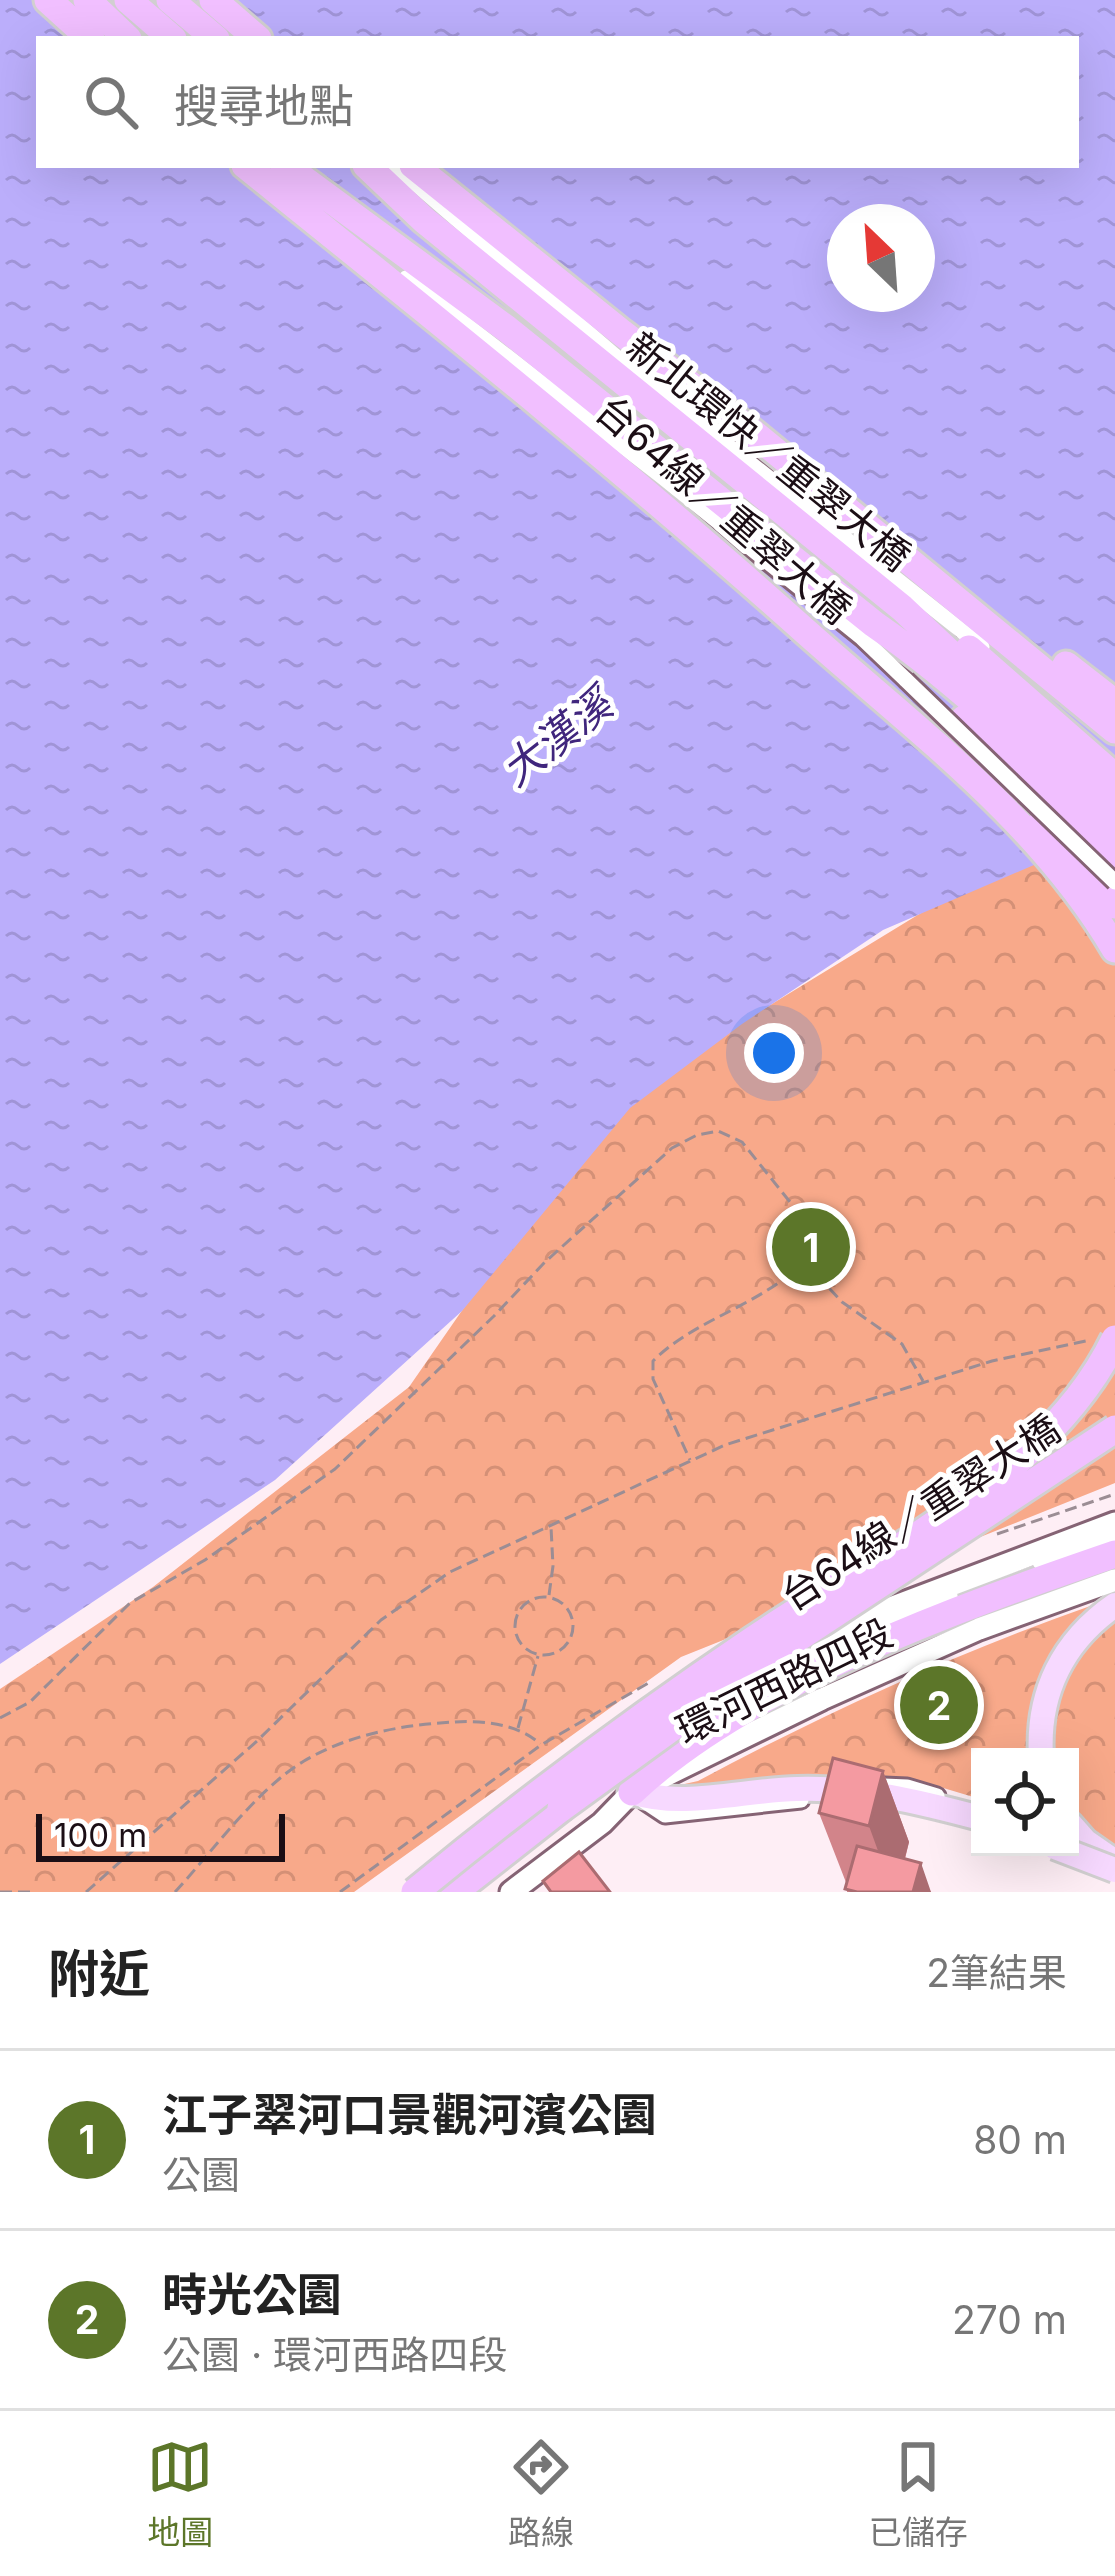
<!DOCTYPE html>
<html lang="zh-TW">
<meta charset="utf-8">
<style>
body{margin:0;font-family:Inter,"Noto Sans TC",sans-serif;background:#f2f2f2;color:#222}
.controls{position:absolute;right:36px;bottom:36px;display:grid;overflow:hidden;border-radius:0px;box-shadow:0 12px 48px #0002}
.controls button{width:108px;height:108px;display:grid;place-items:center;padding:0;border:0;border-bottom:3px solid #e0e0e0;background:#fff;color:#222;font:60px sans-serif}
.compass{position:absolute;left:827px;top:204px;width:108px;height:108px;border-radius:50%;background:#fff;box-shadow:0 12px 48px #0002;rotate:335deg}
.scale{position:absolute;left:36px;bottom:30px;width:249px;box-sizing:border-box;padding-left:12px;border:6px solid #1b0e15;border-top:0;font-size:33px;line-height:42px;white-space:nowrap;color:#1b0e15;-webkit-text-stroke:9px #fff;paint-order:stroke}
.you{position:absolute;left:774px;top:1053px;width:42px;height:42px;margin:-30px;border:9px solid #fff;border-radius:50%;background:#1a73e8;box-shadow:0 0 0 18px #1a73e833}
.badge{display:grid;place-items:center;width:78px;height:78px;border-radius:50%;background:#5c7629;color:#fff;font-size:39px;font-weight:700}
.pin{position:absolute;translate:-50% -50%;border:6px solid #fff;box-shadow:0 3px 12px #0006}
.list{margin:0;padding:0;list-style:none}
h2{display:flex;justify-content:space-between;align-items:center;height:156px;margin:0;padding:0 48px;font-size:51px}
h2 small{font-size:39px;font-weight:400;color:#767676}
.list li{display:grid;grid-template-columns:78px 1fr auto;gap:36px;align-items:center;box-sizing:border-box;height:180px;padding:0 48px;border-top:3px solid #e0e0e0}
.list b{display:block;font-size:45px;white-space:nowrap}
.list p{margin:0;font-size:39px;white-space:nowrap;color:#767676}
.list em{font-size:39px;font-style:normal;color:#767676}
.icon{flex:none;width:66px;height:66px;fill:none;stroke:currentColor;stroke-width:2;stroke-linecap:round;stroke-linejoin:round}
.map{position:relative;flex:none;width:1115px;height:1892px;overflow:hidden}
.search{position:absolute;background:#fff;box-shadow:0 12px 48px #0002;left:36px;right:36px;top:36px;height:132px;display:flex;align-items:center;gap:30px;box-sizing:border-box;padding:0 42px;border-radius:0px;color:#767676;font-size:45px}
.sheet{height:516px;background:#fff}
nav{display:flex;justify-content:space-around;align-items:center;box-sizing:border-box;height:168px;border-top:3px solid #e0e0e0;background:#fff;font-size:33px;color:#767676}
nav a{display:grid;justify-items:center;gap:6px}
nav .on{color:#5c7629}
.map>svg:first-child{display:block}
</style>
<div class="map">
<svg width="1115" height="1892" viewBox="0 0 1115 1892">
<defs>
<pattern id="park-crowns" width="20" height="18" patternUnits="userSpaceOnUse" patternTransform="scale(3)"><rect width="20" height="18" fill="#f8a98a"/><path d="M2 6a3 3 0 1 1 6 0M12 15a3 3 0 1 1 6 0" fill="none" stroke="#d49076"/></pattern>
<pattern id="water-ripples" width="26" height="14" patternUnits="userSpaceOnUse" patternTransform="scale(3)"><rect width="26" height="14" fill="#bbaefb"/><path d="M2 4q2-2 4 0t4 0M15 11q2-2 4 0t4 0" fill="none" stroke="#a094d6"/></pattern>
</defs>
<rect width="100%" height="100%" fill="#feeef5"/>
<path fill="url(#park-crowns)" d="M1115 804V1483L681 1657 354 1892H0V1689L153 1587 409 1387 603 1107 939 902Z
M1093 1605 1098 1606 1058 1643 1040 1687 1035 1757H980V1799L920 1781 860 1775 680 1785 698 1781C827 1712 956 1653 1093 1605Z
M1115 1612V1856C1067 1817 1070 1817 1070 1757H1049L1060 1672Z"/>
<path fill="url(#water-ripples)" fill-rule="evenodd" d="M0 0H1115V830L883 930 742 1024 630 1108 462 1311 275 1480 0 1664ZM39 39H1076V165H39ZM845 222H917V294H845Z"/>
<g fill="none" stroke-linecap="round" stroke-linejoin="round">
<defs>
<path id="street" d="M394 165 614 355 982 647
M406 278 660 475 862 638 906 680
M1040 1562 1115 1536
M772 1676 797 1662 950 1596
M884 1786 907 1787 937 1796
M644 1801 665 1815 801 1800"/>
<path id="secondary" d="M824 1633 1115 1523
M511 1892 602 1823 632 1792 822 1699 979 1629 1115 1580"/>
<path id="primary" d="M1041 1757C1037 1693 1063 1641 1115 1605
M632 1792C684 1809 743 1790 797 1789 860 1787 920 1802 980 1818
M1070 1824 1085 1841 1115 1862"/>
<path id="highway" d="M48 0 91 39
M87 0 128 39
M128 0 173 39
M170 0 216 39
M213 0 258 39
M245 165C435 318 624 469 805 631 914 728 1040 821 1115 949
M284 165 507 329 874 624C962 685 1040 761 1115 838
M366 165 424 220 902 608 1115 808
M413 165 622 333 746 427 1115 730
M969 649 1115 777
M1066 665 1115 703
M964 719 1115 868
M1041 824 1115 905
M632 1792C748 1682 963 1606 1115 1554
M454 1892 561 1808"/>
</defs>
<use href="#street" stroke="#856374" stroke-width="21"/>
<use href="#secondary" stroke="#856374" stroke-width="27"/>
<use href="#primary" stroke="#d1cfd0" stroke-width="30"/>
<use href="#highway" stroke="#d1cfd0" stroke-width="33"/>
<path stroke="#9b8d94" stroke-width="3" stroke-dasharray="12 6" stroke-linecap="butt" d="M805 1262 842 1302 902 1344 923 1381
M997 1534 1115 1494
M549 1595 553 1566 551 1527
M515 1626a29 29 0 1 1 58 0a29 29 0 1 1-58 0Z
M0 1718 30 1702 130 1603 205 1560 335 1469 494 1316 545 1262 672 1148 697 1135 718 1131 742 1142 790 1202 804 1261C761 1306 696 1318 653 1361V1379L690 1460
M518 1728 538 1656
M0 1892H30
M86 1892 257 1741 381 1620 450 1572 725 1445 992 1361 1090 1340
M175 1892C212 1852 257 1789 304 1761 350 1734 402 1725 454 1722 482 1720 519 1724 540 1744
M340 1892 541 1745 652 1681"/>
<use href="#street" stroke="#fff" stroke-width="15"/>
<use href="#secondary" stroke="#fff" stroke-width="21"/>
<use href="#primary" stroke="#f7d9ff" stroke-width="24"/>
<use href="#highway" stroke="#f1bfff" stroke-width="27"/>
<defs>
<path id="street-bridge" d="M906 680 1115 882"/>
<path id="primary-bridge" d="M1055 1847 1115 1870"/>
<path id="highway-bridge" d="M561 1808 766 1659 1115 1429
M415 1892C523 1803 637 1718 753 1640 876 1556 1048 1478 1115 1339"/>
</defs>
<use href="#street-bridge" stroke="#856374" stroke-width="21" stroke-linecap="butt"/>
<use href="#primary-bridge" stroke="#d1cfd0" stroke-width="30" stroke-linecap="butt"/>
<use href="#highway-bridge" stroke="#d1cfd0" stroke-width="33" stroke-linecap="butt"/>
<use href="#street-bridge" stroke="#fff" stroke-width="15"/>
<use href="#primary-bridge" stroke="#f7d9ff" stroke-width="24"/>
<use href="#highway-bridge" stroke="#f1bfff" stroke-width="27"/>
</g>
<path fill="#d2848a" d="M883 1771 909 1842 905 1859 931 1892H847V1885L819 1813Z"/>
<path fill="#ab6c71" d="M883 1771 909 1842 896 1892H893L869 1826Z
M921 1863 931 1892H913Z"/>
<path fill="#f49aa1" stroke="#ab6c71" stroke-width="3" d="M833 1758 883 1771 869 1826 819 1813Z
M857 1846 921 1863 913 1892H857L845 1889Z
M579 1852 610 1892H551L543 1881Z"/>
<g text-anchor="middle" dominant-baseline="central" stroke-width="10" stroke-linejoin="round" paint-order="stroke">
<g font-size="39" fill="#1b0e15" stroke="#fff">
<text transform="translate(769 451) rotate(39)">新北環快／重翠大橋</text>
<text transform="translate(724 509) rotate(41)">台64線／重翠大橋</text>
<text transform="translate(920 1512) rotate(-33)">台64線／重翠大橋</text>
<text transform="translate(784 1681) rotate(-26)">環河西路四段</text>
</g>
<g font-size="42" font-style="italic" fill="#40267d" stroke="#fff">
<text transform="translate(556 737) rotate(-38)">大漢溪</text>
</g>
</g>
</svg>
<div class="controls">
<button><svg class="icon" aria-label="locate" viewBox="0 0 24 24"><circle cx="12" cy="12" r="6"/><path d="M12 2v4M12 18v4M2 12h4M18 12h4"/></svg></button>
</div>
<svg class="compass" viewBox="-18 -18 36 36"><path d="M0-13l5 13h-10z" fill="#e53935"/><path d="M0 13l5-13h-10z" fill="#767676"/></svg>
<div class="scale">100 m</div>
<div class="you"></div>
<div class="pin badge" style="left:811px;top:1247px">1</div>
<div class="pin badge" style="left:939px;top:1705px">2</div>
<div class="search"><svg class="icon" aria-label="search" viewBox="0 0 24 24"><circle cx="10" cy="10" r="6"/><path d="M15 15l6 6"/></svg>搜尋地點</div>
</div>
<section class="sheet">
<h2>附近<small>2筆結果</small></h2>
<ul class="list">
<li><span class="badge">1</span><div><b>江子翠河口景觀河濱公園</b><p>公園</p></div><em>80 m</em></li>
<li><span class="badge">2</span><div><b>時光公園</b><p>公園 · 環河西路四段</p></div><em>270 m</em></li>
</ul>
</section>
<nav>
<a class="on"><svg class="icon" aria-label="map" viewBox="0 0 24 24"><path d="M3 6l6-2 6 2 6-2v14l-6 2-6-2-6 2zM9 4v14M15 6v14"/></svg>地圖</a>
<a><svg class="icon" aria-label="directions" viewBox="0 0 24 24"><path d="M12 3l9 9-9 9-9-9zM9 14v-3h6M13 9l2 2-2 2"/></svg>路線</a>
<a><svg class="icon" aria-label="saved" viewBox="0 0 24 24"><path d="M7 4h10v16l-5-4-5 4z"/></svg>已儲存</a>
</nav>
